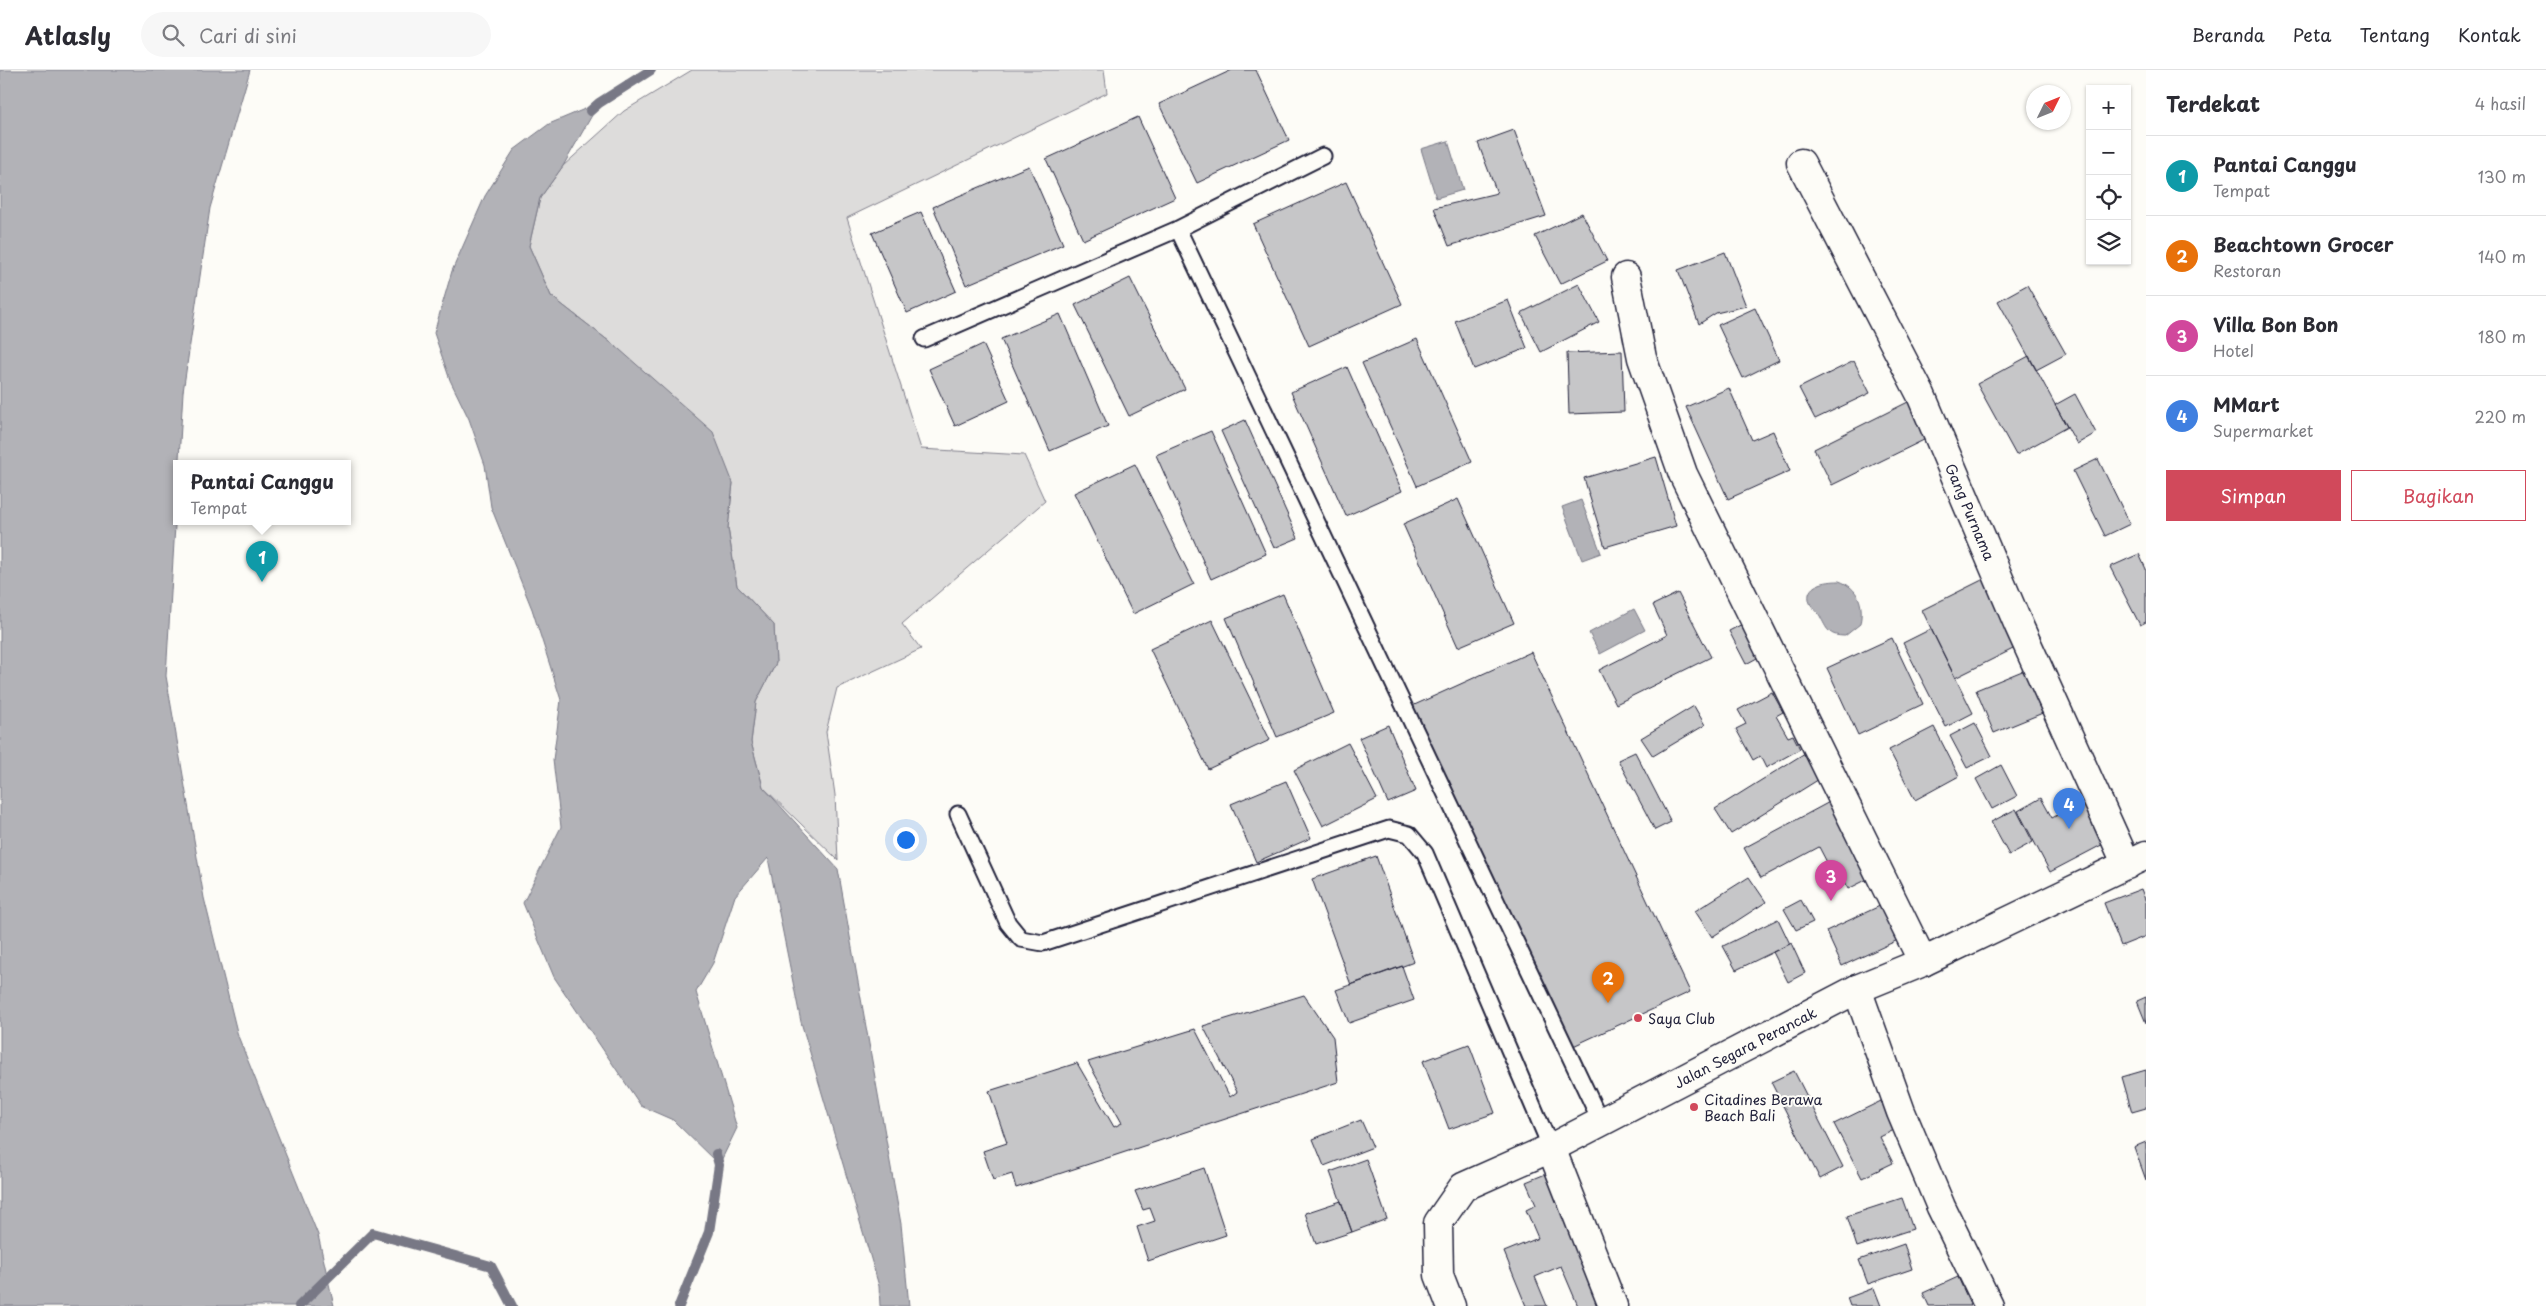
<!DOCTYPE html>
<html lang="id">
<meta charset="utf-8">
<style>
body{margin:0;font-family:"Playpen Sans",sans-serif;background:#f7f7f7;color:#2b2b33}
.controls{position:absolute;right:15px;top:15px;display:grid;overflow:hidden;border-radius:0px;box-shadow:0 1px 4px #0004}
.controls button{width:45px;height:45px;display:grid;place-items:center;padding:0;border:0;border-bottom:1px solid #e1e1e2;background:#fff;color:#2b2b33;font:25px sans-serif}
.compass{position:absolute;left:2026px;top:15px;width:45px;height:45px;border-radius:50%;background:#fff;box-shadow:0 1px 4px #0004;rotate:47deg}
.you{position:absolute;left:905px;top:769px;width:18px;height:18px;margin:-12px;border:4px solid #fff;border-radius:50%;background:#1a73e8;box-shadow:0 0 0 8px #1a73e833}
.badge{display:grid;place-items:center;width:32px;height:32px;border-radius:50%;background:#d1495b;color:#fff;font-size:16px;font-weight:700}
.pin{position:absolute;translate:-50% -41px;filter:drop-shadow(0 1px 2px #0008)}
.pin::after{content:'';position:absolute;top:26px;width:18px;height:15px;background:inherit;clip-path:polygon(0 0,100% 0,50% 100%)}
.popup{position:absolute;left:173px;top:390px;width:178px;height:65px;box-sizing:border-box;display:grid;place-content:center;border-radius:0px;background:#fff;filter:drop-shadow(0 1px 4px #0005);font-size:16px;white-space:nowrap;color:#7c7c81}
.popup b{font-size:19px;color:#2b2b33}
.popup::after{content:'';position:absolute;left:50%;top:100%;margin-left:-10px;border:10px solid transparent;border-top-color:#fff}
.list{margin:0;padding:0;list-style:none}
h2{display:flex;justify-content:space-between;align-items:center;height:65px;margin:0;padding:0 20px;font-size:21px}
h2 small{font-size:16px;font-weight:400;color:#7c7c81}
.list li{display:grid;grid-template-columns:32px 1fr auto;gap:15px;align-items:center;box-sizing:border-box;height:80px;padding:0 20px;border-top:1px solid #e1e1e2}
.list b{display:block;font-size:19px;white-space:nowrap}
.list p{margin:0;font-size:16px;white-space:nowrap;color:#7c7c81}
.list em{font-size:16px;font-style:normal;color:#7c7c81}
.actions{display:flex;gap:10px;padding:15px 20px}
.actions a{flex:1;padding:11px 0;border:1px solid #d1495b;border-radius:0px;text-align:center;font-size:18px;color:#d1495b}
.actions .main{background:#d1495b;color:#fff}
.icon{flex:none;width:28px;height:28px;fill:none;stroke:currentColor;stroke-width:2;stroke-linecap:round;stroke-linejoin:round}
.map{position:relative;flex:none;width:2146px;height:1236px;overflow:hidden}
header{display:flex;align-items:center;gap:30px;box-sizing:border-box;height:70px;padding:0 25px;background:#fff;border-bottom:1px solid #e1e1e2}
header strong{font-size:24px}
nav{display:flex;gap:28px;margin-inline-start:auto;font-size:18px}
.search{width:350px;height:45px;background:#f7f7f7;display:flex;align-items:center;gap:12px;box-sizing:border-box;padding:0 18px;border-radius:28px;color:#7c7c81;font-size:19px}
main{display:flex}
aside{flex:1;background:#fff}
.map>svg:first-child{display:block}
</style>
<header>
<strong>Atlasly</strong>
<div class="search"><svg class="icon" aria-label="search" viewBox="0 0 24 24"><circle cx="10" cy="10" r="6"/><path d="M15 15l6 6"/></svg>Cari di sini</div>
<nav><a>Beranda</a><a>Peta</a><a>Tentang</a><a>Kontak</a></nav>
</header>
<main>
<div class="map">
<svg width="2146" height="1236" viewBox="0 0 2146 1236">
<rect width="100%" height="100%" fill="#fdfcf7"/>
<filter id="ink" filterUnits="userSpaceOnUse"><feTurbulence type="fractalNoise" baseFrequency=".02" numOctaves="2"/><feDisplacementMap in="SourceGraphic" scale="10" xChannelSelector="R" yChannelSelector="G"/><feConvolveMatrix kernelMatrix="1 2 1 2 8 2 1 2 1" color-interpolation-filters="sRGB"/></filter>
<g filter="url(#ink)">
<path fill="#dddcdb" stroke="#807f8b" d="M692 0H1104L1107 23 847 148 921 379 1024 385 1045 431 902 554 921 579 837 618 826 662 835 725 838 790 763 717 751 672 756 632 776 593 774 555 737 516 728 458 733 413 619 279 551 226 529 176 540 128 563 96 624 41Z"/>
<path fill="#b2b2b7" stroke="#787885" d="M0 0H250L210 138 183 322 166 606 204 828 238 966 318 1165 334 1236H0Z
M599 33 563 96 540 128 529 176 551 226 619 279 713 362 733 413 728 458 737 516 774 555 776 593 756 632 751 672 763 717 838 799 901 1154 909 1236H880L879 1216 801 952 768 788 735 826 713 893 696 922 737 1058 719 1095 673 1050 641 1036 554 907 523 833 561 757 553 690 561 630 532 539 491 437 485 395 469 349 450 310 434 263 452 201 485 126 514 80 549 54Z
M1448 71 1463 120 1436 128 1421 79Z
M1581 430 1601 483 1582 490 1562 437Z
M1839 511C1859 518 1864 535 1860 554L1845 566C1828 566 1827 559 1820 546 1818 541 1812 538 1810 533 1803 514 1827 511 1839 511Z
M1634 539 1645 560 1600 584 1589 563Z"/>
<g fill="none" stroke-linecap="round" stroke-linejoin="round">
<path stroke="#787885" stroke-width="10" d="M590 41 599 33 651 0
M299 1236 373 1163 491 1196 512 1236
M679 1236 709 1162 719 1095 716 1084"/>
</g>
<path fill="#c6c6c8" stroke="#22223b" d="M1232 0H1256L1289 70 1197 113 1159 34Z
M1138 47 1175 128 1083 170 1046 89Z
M1514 60 1546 146 1449 176 1434 138 1497 123 1478 73Z
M1029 96 1063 174 966 215 933 137Z
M1346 112 1402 234 1309 276 1253 154Z
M921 142 956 221 907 243 872 163Z
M1582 143 1607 191 1560 214 1535 166Z
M1725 182 1746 236 1716 243 1699 254 1678 200Z
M1130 208 1185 319 1129 346 1075 235Z
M1579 214 1599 252 1541 282 1521 243Z
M2027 215 2066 284 2036 300 1998 231Z
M1508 230 1527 278 1474 299 1455 251Z
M1755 238 1779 290 1743 308 1718 255Z
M1060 244 1108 356 1050 381 1001 269Z
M1417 269 1472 392 1417 416 1362 293Z
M983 274 1009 331 955 356 929 299Z
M1622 281 1624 342 1569 344 1567 283Z
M2029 286 2067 357 2016 385 1977 314Z
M1854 291 1870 323 1815 349 1799 318Z
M1347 297 1402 421 1346 446 1291 322Z
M1729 318 1752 370 1773 361 1790 401 1728 429 1686 337Z
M2075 324 2096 363 2077 374 2055 335Z
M1914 329 1932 366 1832 415 1814 379Z
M1245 350 1298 468 1274 478 1221 361Z
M1211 361 1266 484 1211 509 1156 385Z
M1656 387 1676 456 1605 477 1584 408Z
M2098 389 2130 454 2105 466 2073 401Z
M1135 394 1194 514 1133 544 1074 423Z
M1458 429 1514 553 1458 577 1403 454Z
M2139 484 2146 499V552L2140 555 2110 497Z
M1986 508 2019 576 1955 608 1922 540Z
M1678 523 1711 587 1616 634 1599 600 1667 565 1653 535Z
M1283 524 1334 643 1277 667 1226 548Z
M1212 550 1270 670 1208 699 1150 579Z
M1750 550 1768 582 1746 594 1729 561Z
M1931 559 1973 643 1946 657 1903 573Z
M1892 568 1923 634 1858 665 1827 598Z
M1531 582 1690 922 1569 978 1410 637Z
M2032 597 2050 640 1994 663 1976 620Z
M1772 622 1783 642 1776 646 1788 667 1793 665 1800 679 1766 698 1760 686 1753 690 1736 659 1746 654 1738 640Z
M1694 636 1705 655 1653 686 1641 668Z
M1975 653 1992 686 1967 698 1950 666Z
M1388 655 1416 721 1388 733 1359 668Z
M1934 657 1959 706 1915 730 1889 680Z
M1348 673 1377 729 1323 756 1294 700Z
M1635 682 1671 752 1655 760 1618 690Z
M1805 683 1821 708 1731 764 1715 739Z
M2001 695 2017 726 1992 739 1976 709Z
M1286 711 1311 768 1256 792 1231 734Z
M2091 727 2113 769 2050 802 2018 741 2041 728 2052 748Z
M1835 729 1876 805 1848 819 1835 795 1830 798 1819 777 1761 808 1744 778Z
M2016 739 2033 772 2009 785 1991 752Z
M1376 786 1414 892 1351 915 1312 809Z
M1749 807 1766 832 1712 867 1695 841Z
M2141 819 2146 832V866L2121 876 2104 833Z
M1801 830 1813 852 1796 860 1784 839Z
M1884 834 1900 869 1842 896 1826 861Z
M1778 849 1790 874 1736 900 1723 876Z
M1791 873 1805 903 1788 912 1773 882Z
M1402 896 1414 930 1349 953 1336 920Z
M1304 925 1333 967 1338 1012 1016 1118 1012 1104 993 1110 983 1081 1007 1073 989 1021 1077 993 1114 1057 1122 1053 1088 992 1195 959 1230 1027 1237 1022 1203 956Z
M2146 927V953L2137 931Z
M1469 974 1495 1043 1449 1059 1423 991Z
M2146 1000V1038L2132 1042 2122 1007Z
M1794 1001 1843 1097 1820 1109 1771 1012Z
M1881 1031 1896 1059 1880 1067 1893 1093 1862 1108 1834 1054Z
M1361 1050 1373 1077 1324 1096 1313 1069Z
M2146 1072V1110L2134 1077Z
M1366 1089 1387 1149 1352 1162 1330 1102Z
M1204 1098 1226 1165 1148 1191 1137 1157 1155 1151 1150 1138 1143 1140 1135 1121Z
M1548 1103 1604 1236H1578L1561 1196 1535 1207 1547 1236H1526L1504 1182 1538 1168 1526 1140 1536 1135 1526 1112Z
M1902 1128 1913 1159 1857 1177 1847 1146Z
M1341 1131 1352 1162 1316 1174 1305 1143Z
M1904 1174 1912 1199 1868 1214 1859 1190Z
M1958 1207 1971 1236H1929L1923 1223Z
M1874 1218 1881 1236H1850L1847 1228Z"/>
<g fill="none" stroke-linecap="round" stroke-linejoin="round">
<defs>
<path id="service" d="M1178 159 1601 1052
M924 269 1178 159 1323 86
M958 744 1008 853 1021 869 1043 873 1389 759 1409 764 1425 783 1551 1078"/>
<g id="minor">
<path id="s1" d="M1801 93 1921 325 2019 556 2127 795"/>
<path d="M1626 207 1642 288 1683 404 1923 892"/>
<path d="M1857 919 1901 1042 1941 1137 1989 1236"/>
<path d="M1551 1078 1613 1236"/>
<path id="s2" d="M1451 1236 1439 1205 1438 1153 1463 1117 1551 1078 1857 919 1923 892 2146 785"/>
</g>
</defs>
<use href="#service" stroke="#22223b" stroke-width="19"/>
<use href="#minor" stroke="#22223b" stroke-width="31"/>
<use href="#service" stroke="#fdfcf7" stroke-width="15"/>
<use href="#minor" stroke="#fdfcf7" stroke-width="28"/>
</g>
</g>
<g fill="#d1495b" stroke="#fdfcf7" stroke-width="2">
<circle cx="1638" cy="948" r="5"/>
<circle cx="1694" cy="1037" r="5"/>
</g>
<g text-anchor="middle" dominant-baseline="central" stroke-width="4" stroke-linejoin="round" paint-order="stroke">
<g font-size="14" fill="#22223b" stroke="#fdfcf7">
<text stroke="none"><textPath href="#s1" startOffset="388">Gang Purnama</textPath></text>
<text stroke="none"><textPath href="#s2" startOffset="444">Jalan Segara Perancak</textPath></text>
</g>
<g font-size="14" fill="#22223b" stroke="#fdfcf7" text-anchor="start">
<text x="1648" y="948">Saya Club</text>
<text x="1704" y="1029">Citadines Berawa<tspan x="1704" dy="16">Beach Bali</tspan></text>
</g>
</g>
</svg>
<div class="controls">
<button>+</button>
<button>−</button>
<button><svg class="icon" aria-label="locate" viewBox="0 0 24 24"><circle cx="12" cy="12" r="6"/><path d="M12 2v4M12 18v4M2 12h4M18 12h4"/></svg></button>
<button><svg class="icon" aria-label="layers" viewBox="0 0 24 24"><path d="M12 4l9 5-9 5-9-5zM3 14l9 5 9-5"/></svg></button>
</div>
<svg class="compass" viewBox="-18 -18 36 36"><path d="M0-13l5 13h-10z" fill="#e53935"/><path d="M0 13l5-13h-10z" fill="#7c7c81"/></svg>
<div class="you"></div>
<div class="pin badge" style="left:262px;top:512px;background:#0f9aa8">1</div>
<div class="popup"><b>Pantai Canggu</b>Tempat</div>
<div class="pin badge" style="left:1608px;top:933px;background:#e8710a">2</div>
<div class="pin badge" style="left:1831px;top:831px;background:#d1479c">3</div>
<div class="pin badge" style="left:2069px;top:759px;background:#3f7fe0">4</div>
</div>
<aside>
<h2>Terdekat<small>4 hasil</small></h2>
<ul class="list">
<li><span class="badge" style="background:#0f9aa8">1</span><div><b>Pantai Canggu</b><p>Tempat</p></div><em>130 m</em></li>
<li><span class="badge" style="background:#e8710a">2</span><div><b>Beachtown Grocer</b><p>Restoran</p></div><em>140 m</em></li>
<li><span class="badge" style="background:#d1479c">3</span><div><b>Villa Bon Bon</b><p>Hotel</p></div><em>180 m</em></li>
<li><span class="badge" style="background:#3f7fe0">4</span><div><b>MMart</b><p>Supermarket</p></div><em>220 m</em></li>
</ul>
<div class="actions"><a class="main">Simpan</a><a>Bagikan</a></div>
</aside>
</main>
